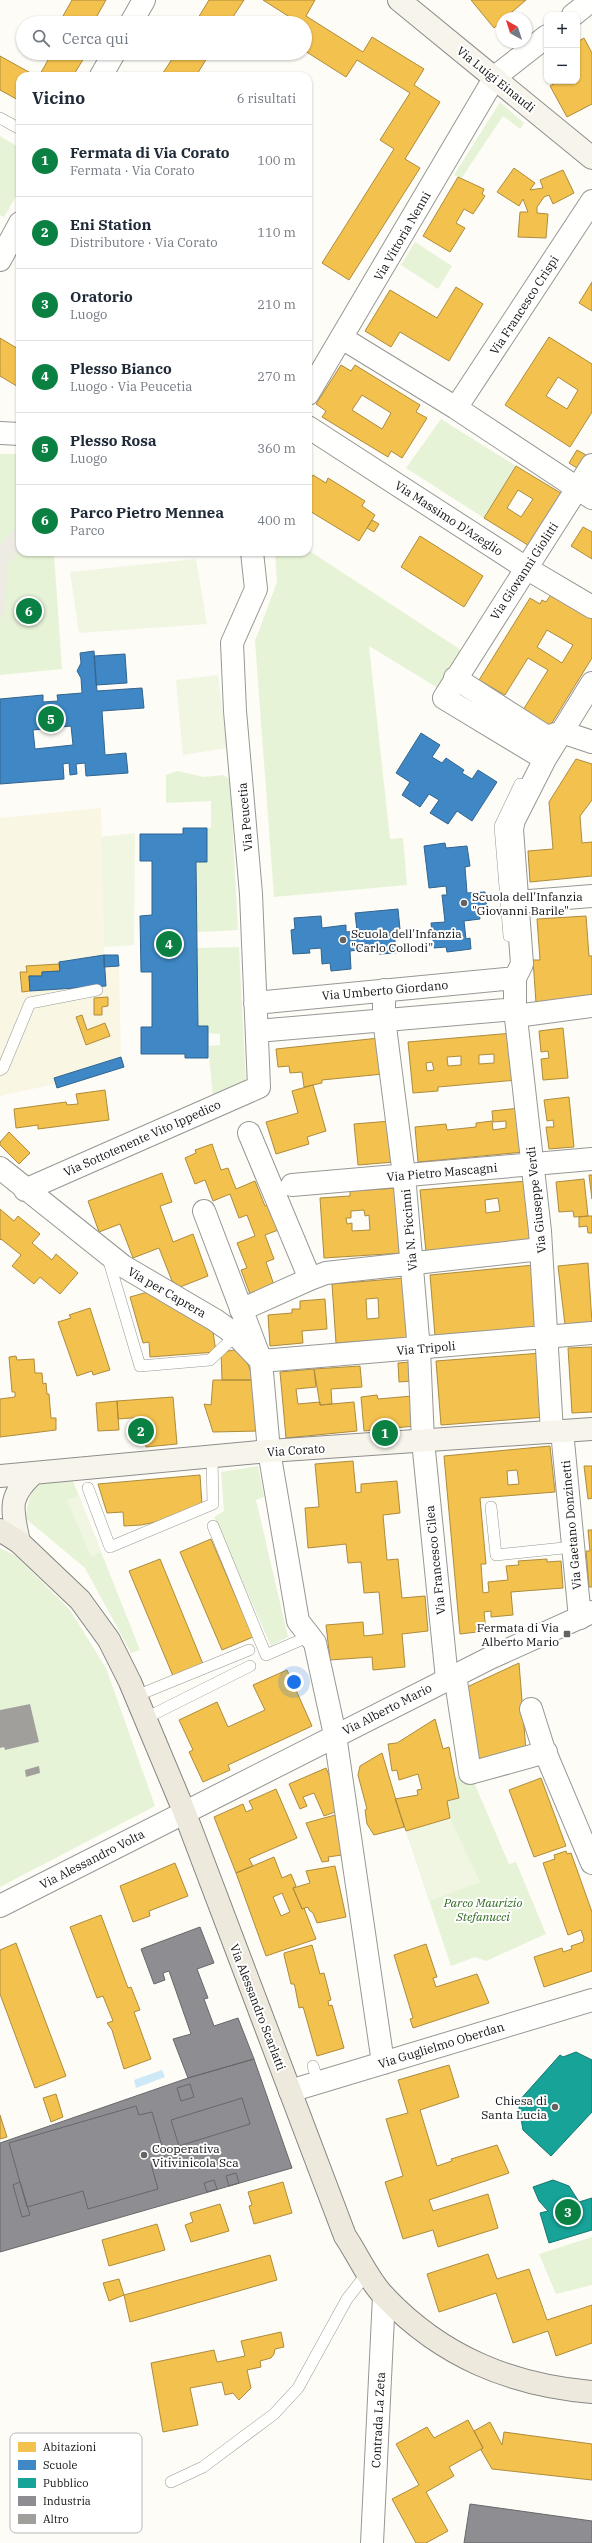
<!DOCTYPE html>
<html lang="it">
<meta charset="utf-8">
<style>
body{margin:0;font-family:"IBM Plex Serif",serif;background:#f2f2f3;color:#1f2937}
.controls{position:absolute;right:12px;top:12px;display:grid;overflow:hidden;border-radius:8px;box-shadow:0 1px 3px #0004}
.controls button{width:36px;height:36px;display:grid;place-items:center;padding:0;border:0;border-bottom:1px solid #e0e1e3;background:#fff;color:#1f2937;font:20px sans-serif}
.compass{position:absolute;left:496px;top:12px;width:36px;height:36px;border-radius:50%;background:#fff;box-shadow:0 1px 3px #0004;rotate:321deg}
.you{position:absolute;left:294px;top:1682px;width:14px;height:14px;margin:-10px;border:3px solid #fff;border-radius:50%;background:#1a73e8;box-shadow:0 0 0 6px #1a73e833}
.badge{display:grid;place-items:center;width:26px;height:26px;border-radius:50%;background:#0b8043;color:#fff;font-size:13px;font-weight:700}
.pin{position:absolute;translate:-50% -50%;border:2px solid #fff;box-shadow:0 1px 4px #0006}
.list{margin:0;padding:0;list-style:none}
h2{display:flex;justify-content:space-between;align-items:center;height:52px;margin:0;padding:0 16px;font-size:17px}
h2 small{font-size:13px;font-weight:400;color:#747a83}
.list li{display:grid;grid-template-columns:26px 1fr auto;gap:12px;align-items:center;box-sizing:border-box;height:72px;padding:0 16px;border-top:1px solid #e0e1e3}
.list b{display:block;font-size:15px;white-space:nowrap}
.list p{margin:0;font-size:13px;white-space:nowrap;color:#747a83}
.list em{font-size:13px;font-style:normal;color:#747a83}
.icon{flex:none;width:22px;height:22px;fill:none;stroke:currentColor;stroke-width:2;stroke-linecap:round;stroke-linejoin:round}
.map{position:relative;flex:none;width:592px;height:2543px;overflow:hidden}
.search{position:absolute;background:#fff;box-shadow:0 1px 3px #0004;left:16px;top:16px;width:296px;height:44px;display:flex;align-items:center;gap:10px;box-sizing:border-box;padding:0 14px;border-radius:22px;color:#747a83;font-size:15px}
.panel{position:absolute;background:#fff;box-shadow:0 1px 3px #0004;left:16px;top:72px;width:296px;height:484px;border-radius:12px}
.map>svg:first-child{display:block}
</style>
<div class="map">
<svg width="592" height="2543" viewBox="0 0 592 2543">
<rect width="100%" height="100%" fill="#fdfcf7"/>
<path fill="#f9f7e4" d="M101 808 104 955 59 964 26 966 27 972 20 973 22 991 105 986 104 967 119 966 121 1057 54 1078 55 1084 0 1096V818Z"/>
<path fill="#e7f3d7" d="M500 102 524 123 520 129 503 116 461 179 454 175Z
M0 136 20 148V189L4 217 0 215Z
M415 242 452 266 438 289 401 265Z
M441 419 516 466 484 518 406 468Z
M0 454H20V552H73L54 554 62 669 0 675Z
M308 550 461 650 438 688 369 646 390 839 403 838 407 885 274 897 255 641 277 582 275 552H308Z
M177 771 204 777 223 775 230 779 238 930 197 932 196 862H207V828H211V801L166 803V775Z
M239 947 246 1084 213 1097 208 1046 220 1045V1034L208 1033V1026H198L197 948Z
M258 1466 264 1497 256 1500 288 1637 271 1646 214 1517 224 1511 221 1472Z
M73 1481 140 1650 131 1653 85 1568 25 1518 33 1484Z
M0 1548 16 1556 70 1610 106 1668 155 1806 0 1887V1748L4 1747 5 1750 39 1742 30 1704 0 1710Z
M470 1773 509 1864 516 1862 546 1934 486 1961 475 1957 451 1966 406 1831 450 1818 447 1801 459 1797 455 1778Z
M592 2237V2285L556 2294 539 2254Z"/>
<path fill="#f0f6e1" d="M196 559 207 624 79 633 70 572Z
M218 675 227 748 183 755 176 680Z
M135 833 134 945 104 947 101 837Z
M79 1496 101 1552 91 1557 67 1500Z
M450 1818 480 1882 430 1901 406 1831Z"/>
<path fill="#edebe2" d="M20 524V551L7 565 5 613 0 616V545Z"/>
<path fill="#cde8f7" d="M162 2070 165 2077 136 2088 134 2080Z"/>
<path fill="#f2c14e" stroke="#ae8c3c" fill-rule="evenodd" d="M72 0H106L93 23H59Z
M209 0H244L229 23H195Z
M263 0H315L306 16 363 52 372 37 424 69 414 85 440 102 405 159 420 168 349 280 322 263 394 149 380 140 410 93 357 60 346 77 305 51V23H299Z
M471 0H526L505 18H502V21L494 28Z
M584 38 592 53V104L567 117 550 86 559 81H577V42Z
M52 53H87L73 76H39Z
M176 53H210L196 76H161Z
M0 56 36 76H20V101L0 90Z
M514 168 535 183 530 190 543 188 540 180 563 170 574 193 553 204 549 195 544 197 537 207V213L548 214 546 238 518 237 520 212H528L523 199 519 206 497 192Z
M458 177 484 189 482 194 485 196 473 214 464 209 456 223 465 228 450 252 423 236Z
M592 282V311L579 303Z
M456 287 483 304 449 361 400 332 391 347 365 331 390 290 437 318Z
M549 337 592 364V412L570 447 505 405ZM558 377 578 390 567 409 546 396Z
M0 338 20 350V388L0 376Z
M341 365 351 371 355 365 420 405 416 412 427 418 402 458 391 451 388 457 322 417 326 411 316 404ZM362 395 391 413 382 429 352 410Z
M577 450 586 455 577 468 569 463Z
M516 466 564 495 531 547 484 518ZM518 490 533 499 521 517 507 508Z
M313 475 326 483 328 478 365 501 362 506 375 515 359 541 308 510V483Z
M372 520 379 524 374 532 367 528Z
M583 527 592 532V559L571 546Z
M420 536 483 576 464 607 401 567Z
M552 593 592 618V658L550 726 523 710 548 670 528 658 505 695 479 680 530 598 540 604 542 600 546 602ZM547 630 573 645 562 663 537 647Z
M576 759 592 764V800L580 816 582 843 592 842V876L530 882 528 851 553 849 549 802Z
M586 916 589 956H592V999L536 1003 533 960H540L537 919Z
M59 964 60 971 42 972V976H29L30 991 22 992 20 972H27L26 966Z
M108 997V1006L102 1007V1015H94V998Z
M82 1015 87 1030 105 1023 110 1036 86 1045 76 1017Z
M563 1028 568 1078 543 1080 541 1059 549 1058 548 1051 541 1052 539 1031Z
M513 1033 517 1080 438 1087V1091L413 1093 408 1042ZM494 1054V1063L479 1064V1055ZM461 1056V1065L448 1066 447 1057ZM432 1062 434 1070 427 1071 426 1063Z
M379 1038 383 1074 322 1080V1083L304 1087 302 1072 290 1073 289 1066 278 1067 276 1049Z
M313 1085 326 1131 307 1137 309 1144 276 1154 266 1122 298 1113 292 1091Z
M105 1090 109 1120 38 1129V1125L16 1128 14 1109 66 1102 67 1105 78 1104 76 1094Z
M569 1097 574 1147 549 1149 546 1127H554L553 1120 547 1121 544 1100Z
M520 1108 524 1152 418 1162 415 1127 446 1124 447 1130 476 1127V1123L492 1121 493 1130 506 1128V1121L493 1122 492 1111Z
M391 1121 394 1162 358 1165 354 1124Z
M9 1132 30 1153 19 1164 0 1145V1142Z
M212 1144 221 1170 228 1168 236 1189 255 1181 265 1206 271 1203 281 1229 265 1235 274 1259 266 1262 274 1285 250 1294 241 1270 247 1268 237 1243 255 1236 247 1215 239 1218 230 1194 213 1201 205 1180 195 1184 185 1158 196 1153 195 1150Z
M162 1173 172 1202 160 1206 173 1242 193 1234 208 1276 180 1287 172 1281 159 1248 133 1258 120 1224 99 1232 88 1201Z
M589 1175H592V1199Z
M584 1179 588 1216 574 1217 573 1211 559 1212 556 1182Z
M527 1181 532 1242 426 1252 420 1190ZM498 1198 500 1211 486 1213 485 1200Z
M398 1188 403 1253 324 1258 320 1198 350 1196V1191ZM364 1210 365 1216 369 1215 370 1230 352 1231V1223L347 1224 346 1218H351V1211Z
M0 1209 14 1221 18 1216 40 1234 32 1243 52 1260 56 1254 78 1273 60 1294 40 1277 34 1284 12 1266 21 1255 1 1239 0 1240Z
M588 1216H592V1233H588L587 1226 579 1227V1217Z
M588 1263 592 1322 565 1325 558 1266Z
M534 1265 541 1327 435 1336 430 1275Z
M404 1278 409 1338 336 1343 332 1284ZM378 1298 379 1318 367 1319 366 1299Z
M148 1292 213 1332 216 1352 150 1357 149 1342 143 1343 130 1297Z
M325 1299 327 1329 302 1331 303 1343 270 1346 268 1315 292 1313V1309H300V1301Z
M90 1308 110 1370 93 1375 92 1371 77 1376 58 1322 71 1318 69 1315Z
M592 1347V1412L572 1413 568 1348Z
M242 1349 254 1380H222L221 1352Z
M542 1353 546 1417 441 1425 436 1361Z
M16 1356 17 1360 34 1359 35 1373H42L43 1384 46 1383 47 1394H49L51 1418H56V1430L0 1437V1399L15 1397V1392H12L9 1357Z
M411 1362 412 1381 399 1382 398 1363Z
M360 1366 362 1387 331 1389 332 1404 320 1405 314 1369Z
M314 1369 316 1387 296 1389 298 1404 320 1402V1405L354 1402 357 1431 286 1438 280 1372Z
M213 1380H254L260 1431 213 1432 204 1404 211 1405Z
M377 1395 378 1399 412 1396 415 1426 364 1431 361 1397Z
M173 1397 177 1444 146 1447 144 1417 118 1419 117 1401Z
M117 1401 119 1430 98 1431 96 1403Z
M550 1446 555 1492 480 1498 486 1564H481L483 1593 489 1592 488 1582 508 1580 506 1566 519 1565 518 1561 547 1559V1562L561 1561 563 1588 511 1592 513 1615 491 1617V1611L484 1612 486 1631 460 1634 444 1456ZM517 1470 519 1484 508 1485 507 1471Z
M353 1461 356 1493 361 1492V1484L397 1481 400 1513 383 1515 387 1560 398 1559 402 1598 425 1596 428 1631 402 1634 405 1667 373 1670 372 1657 330 1660 326 1625 363 1622 364 1636 383 1634 379 1592 364 1593 361 1562 348 1563 346 1544 308 1548 305 1508 319 1507 315 1464Z
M584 1466H592V1498L588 1499Z
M200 1475 202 1505 156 1522 141 1525 124 1526 123 1512 107 1513 98 1484Z
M588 1530H592V1587H589L586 1551H590Z
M211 1539 253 1637 222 1650 180 1552Z
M160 1559 203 1664 173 1676 129 1571Z
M519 1663 526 1751 478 1764 467 1687Z
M287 1670 312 1726 228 1765 230 1770 203 1782 189 1752 193 1750 179 1720 217 1702 228 1727 265 1710 253 1685Z
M435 1719 443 1749 449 1747 459 1798 447 1801 450 1818 406 1831 395 1799 418 1795 417 1790 422 1789 418 1774 399 1780 397 1770 392 1771 388 1744 397 1743Z
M382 1753 404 1827 374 1835 367 1824 365 1810 367 1809 358 1775 360 1766Z
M326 1768 333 1784 338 1811 324 1816 314 1793 303 1797 307 1806 300 1809 289 1784Z
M541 1778 566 1846 534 1857 509 1790Z
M276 1789 297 1838 249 1859 253 1866 236 1873 214 1817 243 1804 246 1812 253 1809 249 1801Z
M335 1815 342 1855 328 1857 329 1861 322 1862 306 1823Z
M566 1851 567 1854 571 1853 592 1912V1971L544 1987 534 1957 562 1948 563 1952 572 1949 571 1946 583 1942 584 1939 581 1930 568 1935 543 1863 555 1859 554 1855Z
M274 1857 282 1878 291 1874 296 1886 293 1888 302 1909 304 1908 316 1939 266 1956 236 1873ZM282 1893 290 1912 281 1916 273 1897Z
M175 1863 188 1896 149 1911 150 1916 133 1922 120 1886Z
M335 1866 346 1917 317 1923 313 1913 309 1910 308 1907 302 1909 293 1888 310 1883 306 1871Z
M101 1915 128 1988 131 1987 140 2010 134 2012 151 2059 124 2069 112 2030 107 2023 113 2021 103 1996 97 1998 70 1927Z
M16 1943 66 2076 35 2088 0 1994V1950Z
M426 1944 437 1977 433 1978 436 1987 477 1974 489 2003 413 2028 410 2019 413 2018 394 1955Z
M312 1945 320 1974 324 1973 331 2000 328 2001 329 2006 332 2005 344 2048 317 2056 304 2010 303 2007 299 2008 295 1987 294 1984H291L284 1955V1953Z
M449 2065 459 2097 420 2110 437 2166 452 2161 451 2159 497 2145 509 2173 429 2200 433 2211 488 2194 498 2228 438 2247 433 2230 403 2239 385 2182 403 2176 386 2119 408 2113 398 2080Z
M56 2094 63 2117 51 2122 43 2098Z
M0 2115 7 2137 0 2139Z
M283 2182 292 2213 254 2224 249 2206 252 2205 248 2192Z
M220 2204 229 2231 191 2242 185 2225 193 2222 190 2213Z
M157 2224 165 2250 109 2266 102 2240Z
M488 2254 497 2279 529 2269 547 2320 592 2305V2343L556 2356 548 2331 513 2343 496 2293 439 2312 427 2274Z
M270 2255 277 2280 130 2322 124 2295Z
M119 2279 124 2295 109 2301 103 2283Z
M281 2332 284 2347 275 2349 274 2354 271 2358 260 2361 261 2367 247 2370 251 2388 239 2400 233 2393 225 2395 222 2382 190 2388 198 2425 163 2432 151 2363 214 2350 217 2362 245 2356 241 2341Z
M468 2420 483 2448 449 2467 454 2476 426 2492 448 2531 426 2543H416L392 2499 419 2485 396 2444 427 2427 434 2438Z
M490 2422 502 2445 504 2432 592 2444V2480L492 2469 481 2450 483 2448 474 2431Z"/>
<path fill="#3f88c5" stroke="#31648f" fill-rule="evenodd" d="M94 651 97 691 142 688 144 708 102 711 105 755 126 753 128 773 86 776 85 763 76 764 77 774 70 775 69 763 63 764 64 779 0 784V699L43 695V702L58 701 57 695 82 693 81 678 77 671 81 663 80 653ZM71 726 73 745 35 749 33 730Z
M125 654 127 683 96 685 94 656Z
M421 733 440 745 432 757 442 763 446 758 464 770 462 773 472 779 478 770 497 782 472 821 457 811 448 824 430 813 439 800 429 794 420 807 402 795 410 782 396 773Z
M183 828H207V862H196L198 1026H208V1058H185V1054H141V1027H152V972H141L140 916 152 915V861H140V834H183Z
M445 843 446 848 467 846 470 866 465 867 467 893 485 892 487 911 479 912 480 919 464 921 466 939 470 938 471 949 447 952 446 947 434 948 431 923 445 922 442 895H447L446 886 429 888 424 846Z
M398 909 400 929H394L396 953 379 954V948L350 951 351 969 331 971 330 963 322 964 321 948 309 949 310 953 293 954 291 930 295 929 294 918 321 916 322 928 346 925V932L357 931 355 913Z
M104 955 106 986 30 991 29 976H42V972L60 971 59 962Z
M104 955H118L119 966 104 967Z
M121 1057 124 1067 57 1088 54 1078Z"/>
<path fill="#17a398" stroke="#157770" d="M576 2052 592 2060V2112L551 2156 523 2130 518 2102 560 2055 563 2057Z
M553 2180 569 2186 579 2202 592 2198V2230L549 2243 540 2213 548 2211 539 2201 533 2187Z"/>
<path fill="#8d8d92" stroke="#68686b" d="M200 1927 214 1963 197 1969 208 1998 204 1999 214 2026 238 2018 254 2059 188 2078 173 2039 191 2034 169 1971 163 1973 165 1980 154 1984 141 1949Z
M254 2059 292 2168 0 2252V2143L188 2078Z
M190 2084 194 2097 181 2101 177 2088Z
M242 2098 250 2124 179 2146 171 2120Z
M136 2106 139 2115 152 2112 166 2160 151 2164 158 2189 88 2209 83 2191 27 2207 9 2143Z
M236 2173 239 2183 229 2186 226 2176Z
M214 2180 217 2189 207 2192 204 2183Z
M20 2182 30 2215 22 2217 13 2185Z
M470 2504 592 2521V2543H464Z"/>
<path fill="#a19f9c" d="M30 1704 39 1742 5 1750 4 1747 0 1748V1710Z
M39 1766 40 1773 26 1777 25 1770Z"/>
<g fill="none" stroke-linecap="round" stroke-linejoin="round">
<defs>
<path id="service" d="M0 118 20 129
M509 936 500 826 520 784
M0 1070 3 1068 30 1003 97 990
M108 1258 140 1366 210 1360 236 1335
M88 1488 110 1547 213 1504 212 1457
M491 1507 496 1555 573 1547
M213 1526 266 1655 310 1636
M136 1696 249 1650
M146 1718 250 1666
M313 2066 318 2082
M171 2482 203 2467 274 2414 298 2388 347 2299 368 2272"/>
<path id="minor" d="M573 15 592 0
M131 23 144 0
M101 76 114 53
M0 260 20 223
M342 338 456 408 592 498
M308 394 495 77 547 36
M456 408 592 201
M308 427 526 568 592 607
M0 433 20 434
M455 678 547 737 562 732 592 742
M545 759 444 698 592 465
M517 902 592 896
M384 990V1019L404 1175 419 1350 423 1441 447 1679
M255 1003 515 978
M516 1016 592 1006
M257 1031 515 1009
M0 1168 123 1266 215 1320 236 1335 261 1361 269 1451 298 1621 315 1643 335 1735 383 2063
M292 1185 592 1159
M25 1190 259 1087 251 894 235 711 232 643 256 589 252 552
M204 1211 261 1361 592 1333
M310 1279 326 1273 541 1249
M241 1310 310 1279 249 1133
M562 1431 580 1618
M552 1432 540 1231 515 1009V978L522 964 512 829 514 820 545 759 592 683
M455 1675 470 1773 546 1752
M531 1709 543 1747 592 1863
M372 2543 384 2296"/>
<path id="tertiary" d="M0 1906 490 1658 592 1612
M290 2091 592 2000"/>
<path id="secondary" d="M399 0 592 158
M0 1476 269 1451 592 1429
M19 1542C12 1509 7 1497 34 1473"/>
<path id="primary" d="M0 1530 19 1542 80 1600 109 1640 130 1682 184 1811 345 2236C358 2255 369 2281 385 2297 442 2357 511 2385 592 2392"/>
</defs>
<use href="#service" stroke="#979795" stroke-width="12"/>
<use href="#minor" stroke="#979795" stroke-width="24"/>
<use href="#tertiary" stroke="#979795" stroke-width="24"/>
<use href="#secondary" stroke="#8e8d8b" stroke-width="24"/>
<use href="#primary" stroke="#858482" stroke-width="24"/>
<use href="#service" stroke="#fffffe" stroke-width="11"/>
<use href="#minor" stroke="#fffffe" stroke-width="22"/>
<use href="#tertiary" stroke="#fffffe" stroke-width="22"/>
<use href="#secondary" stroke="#f6f4eb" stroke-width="22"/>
<use href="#primary" stroke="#ede9dc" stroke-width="22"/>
</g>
<g fill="#646362" stroke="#fff" stroke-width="1.5">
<circle cx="464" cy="903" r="4"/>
<circle cx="343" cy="940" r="4"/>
<rect x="563" y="1630" width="8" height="8" rx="2"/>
<circle cx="555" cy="2107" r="4"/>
<circle cx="144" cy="2155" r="4"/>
</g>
<g text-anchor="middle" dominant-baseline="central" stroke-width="4" stroke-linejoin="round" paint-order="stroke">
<g font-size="12" fill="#111" stroke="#fff">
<text transform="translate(496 79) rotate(39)">Via Luigi Einaudi</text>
<text transform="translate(402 236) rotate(-60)">Via Vittoria Nenni</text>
<text transform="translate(524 305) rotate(-57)">Via Francesco Crispi</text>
<text transform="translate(449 518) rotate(33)">Via Massimo D'Azeglio</text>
<text transform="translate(524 571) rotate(-57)">Via Giovanni Giolitti</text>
<text transform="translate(245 817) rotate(-95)">Via Peucetia</text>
<text transform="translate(385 990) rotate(-5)">Via Umberto Giordano</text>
<text transform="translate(142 1138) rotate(-24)">Via Sottotenente Vito Ippedico</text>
<text transform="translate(442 1172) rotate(-5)">Via Pietro Mascagni</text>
<text transform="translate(536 1200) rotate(-96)">Via Giuseppe Verdi</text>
<text transform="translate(409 1230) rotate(-95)">Via N. Piccinni</text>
<text transform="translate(167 1292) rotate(30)">Via per Caprera</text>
<text transform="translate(426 1348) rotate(-5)">Via Tripoli</text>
<text transform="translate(296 1450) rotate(-4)">Via Corato</text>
<text transform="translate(571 1525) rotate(-95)">Via Gaetano Donzinetti</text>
<text transform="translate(435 1560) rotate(-96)">Via Francesco Cilea</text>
<text transform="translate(387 1709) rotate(-27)">Via Alberto Mario</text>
<text transform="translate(92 1859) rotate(-27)">Via Alessandro Volta</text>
<text transform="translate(258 2007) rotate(69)">Via Alessandro Scarlatti</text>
<text transform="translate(441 2045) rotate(-17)">Via Guglielmo Oberdan</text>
<text transform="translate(378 2420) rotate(-87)">Contrada La Zeta</text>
</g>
<g font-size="12" fill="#111" stroke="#fff" text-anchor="start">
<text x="472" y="896">Scuola dell'Infanzia<tspan x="472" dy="14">"Giovanni Barile"</tspan></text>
<text x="351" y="933">Scuola dell'Infanzia<tspan x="351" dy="14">"Carlo Collodi"</tspan></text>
<text x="559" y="1627" text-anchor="end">Fermata di Via<tspan x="559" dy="14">Alberto Mario</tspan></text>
<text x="547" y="2100" text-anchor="end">Chiesa di<tspan x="547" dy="14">Santa Lucia</tspan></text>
<text x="152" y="2148">Cooperativa<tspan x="152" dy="14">Vitivinicola Sca</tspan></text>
</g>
<g font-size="12" font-style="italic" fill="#2f6b1f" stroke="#fff">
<text x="483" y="1902">Parco Maurizio<tspan x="483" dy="14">Stefanucci</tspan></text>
</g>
</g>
<rect x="10" y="2433" width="132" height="100" rx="6" fill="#fff" stroke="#b8b8b8" stroke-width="1"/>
<rect x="18" y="2442" width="18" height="10" fill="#f2c14e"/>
<rect x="18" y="2460" width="18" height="10" fill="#3f88c5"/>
<rect x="18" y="2478" width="18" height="10" fill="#17a398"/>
<rect x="18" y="2496" width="18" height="10" fill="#8d8d92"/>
<rect x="18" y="2514" width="18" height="10" fill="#a19f9c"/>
<g font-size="11" fill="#111">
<text x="43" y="2451">Abitazioni</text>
<text x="43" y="2469">Scuole</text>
<text x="43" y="2487">Pubblico</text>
<text x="43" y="2505">Industria</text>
<text x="43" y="2523">Altro</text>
</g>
</svg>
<div class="controls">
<button>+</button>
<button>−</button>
</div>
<svg class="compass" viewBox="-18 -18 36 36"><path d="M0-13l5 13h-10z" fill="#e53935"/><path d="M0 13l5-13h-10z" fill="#747a83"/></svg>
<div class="you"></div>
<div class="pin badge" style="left:385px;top:1433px">1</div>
<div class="pin badge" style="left:141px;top:1431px">2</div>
<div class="pin badge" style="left:568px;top:2212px">3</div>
<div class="pin badge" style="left:169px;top:944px">4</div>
<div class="pin badge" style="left:51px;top:719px">5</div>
<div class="pin badge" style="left:29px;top:611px">6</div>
<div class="search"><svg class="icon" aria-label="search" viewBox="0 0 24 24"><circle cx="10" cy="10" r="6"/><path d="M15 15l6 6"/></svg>Cerca qui</div>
<section class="panel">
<h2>Vicino<small>6 risultati</small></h2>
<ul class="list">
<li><span class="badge">1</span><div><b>Fermata di Via Corato</b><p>Fermata · Via Corato</p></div><em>100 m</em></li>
<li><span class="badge">2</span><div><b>Eni Station</b><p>Distributore · Via Corato</p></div><em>110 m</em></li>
<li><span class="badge">3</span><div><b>Oratorio</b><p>Luogo</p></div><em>210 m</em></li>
<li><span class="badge">4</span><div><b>Plesso Bianco</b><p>Luogo · Via Peucetia</p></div><em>270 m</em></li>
<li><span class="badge">5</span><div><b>Plesso Rosa</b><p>Luogo</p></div><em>360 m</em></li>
<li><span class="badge">6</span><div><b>Parco Pietro Mennea</b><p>Parco</p></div><em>400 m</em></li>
</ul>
</section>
</div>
